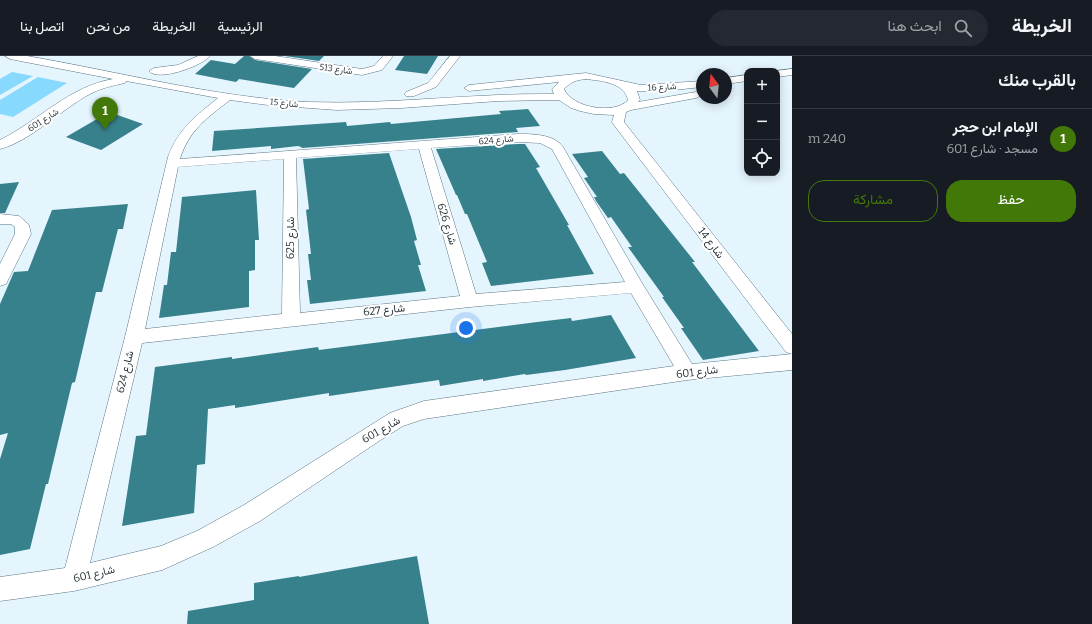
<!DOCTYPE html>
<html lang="ar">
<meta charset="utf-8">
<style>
body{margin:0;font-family:Bitter,Vazirmatn,serif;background:#242831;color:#f1f3f6;direction:rtl}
.controls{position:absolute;right:12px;top:12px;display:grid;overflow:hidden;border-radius:8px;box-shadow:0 2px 10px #0003}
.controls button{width:36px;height:36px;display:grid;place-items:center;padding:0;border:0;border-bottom:1px solid #363941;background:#171b24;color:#f1f3f6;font:20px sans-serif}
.compass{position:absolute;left:696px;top:12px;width:36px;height:36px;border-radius:50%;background:#171b24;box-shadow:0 2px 10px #0003;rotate:345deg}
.you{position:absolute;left:466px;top:272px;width:14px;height:14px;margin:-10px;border:3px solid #fff;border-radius:50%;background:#1a73e8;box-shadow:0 0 0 6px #1a73e833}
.badge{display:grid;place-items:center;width:26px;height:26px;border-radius:50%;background:#427807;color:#fff;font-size:13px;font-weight:700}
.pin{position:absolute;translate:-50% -33px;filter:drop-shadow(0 1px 2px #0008)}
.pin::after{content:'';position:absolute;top:21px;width:14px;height:12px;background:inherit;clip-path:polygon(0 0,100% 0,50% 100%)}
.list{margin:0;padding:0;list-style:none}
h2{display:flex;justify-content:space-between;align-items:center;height:52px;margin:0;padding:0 16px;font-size:17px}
h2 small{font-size:13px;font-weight:400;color:#9ea1a6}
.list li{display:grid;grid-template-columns:26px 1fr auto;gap:12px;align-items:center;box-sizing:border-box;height:60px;padding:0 16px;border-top:1px solid #363941}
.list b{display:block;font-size:15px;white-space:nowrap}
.list p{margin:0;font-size:13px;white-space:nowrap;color:#9ea1a6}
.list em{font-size:13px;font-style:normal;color:#9ea1a6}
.actions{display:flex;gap:8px;padding:12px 16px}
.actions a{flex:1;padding:9px 0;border:1px solid #427807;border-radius:16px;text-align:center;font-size:14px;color:#427807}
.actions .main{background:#427807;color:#fff}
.icon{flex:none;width:22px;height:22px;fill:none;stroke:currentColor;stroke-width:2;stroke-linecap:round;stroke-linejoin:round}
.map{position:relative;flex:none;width:792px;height:568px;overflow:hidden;direction:ltr}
header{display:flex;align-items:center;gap:24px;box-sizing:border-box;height:56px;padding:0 20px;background:#171b24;border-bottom:1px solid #363941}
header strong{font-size:19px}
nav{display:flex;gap:22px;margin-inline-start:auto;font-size:14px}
.search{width:280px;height:36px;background:#242831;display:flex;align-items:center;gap:10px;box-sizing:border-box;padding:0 14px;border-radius:22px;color:#9ea1a6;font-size:15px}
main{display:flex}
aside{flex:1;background:#171b24}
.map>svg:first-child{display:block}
</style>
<header>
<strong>الخريطة</strong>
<div class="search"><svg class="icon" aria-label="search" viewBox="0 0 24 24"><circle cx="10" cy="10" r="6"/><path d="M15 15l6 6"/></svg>ابحث هنا</div>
<nav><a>الرئيسية</a><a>الخريطة</a><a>من نحن</a><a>اتصل بنا</a></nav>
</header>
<main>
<aside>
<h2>بالقرب منك<small></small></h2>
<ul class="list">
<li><span class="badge">1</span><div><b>الإمام ابن حجر</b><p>مسجد · شارع 601</p></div><em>240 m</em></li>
</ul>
<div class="actions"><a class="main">حفظ</a><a>مشاركة</a></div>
</aside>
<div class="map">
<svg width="792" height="568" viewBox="0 0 792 568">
<rect width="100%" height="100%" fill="#e4f5fe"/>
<path fill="#88d9fe" d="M12 16 33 20 0 39V23Z
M38 21 67 27 13 61 0 58V44Z"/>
<path fill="#37818d" d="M244 0H249L255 4 312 13 294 32 239 23 236 26 195 18 211 4 235 8Z
M285 0H324L319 5Z
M404 0H438L427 18 395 14Z
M528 53 540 70 516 72 518 76 302 92 301 91 298 90 271 93V90L212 95 214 75 346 66 347 70 390 66 391 68 501 58 499 55Z
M109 56 143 68 101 94 66 81Z
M518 88H525L540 111 536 112 569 169H567L594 218 491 230 482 207 487 206 467 158H465L457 139H456L436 93Z
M602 95 620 118 624 117 695 206H692L759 295 703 304 681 272H684L662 241H664L628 191H632L611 161 608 162 596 145 594 141H597L584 122 588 121 572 98Z
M389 97 411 161 417 184 414 185 421 209H418L426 235 310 248 307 224H311L308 198H311L306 154 309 153 303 103Z
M19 126 5 157H0V128Z
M256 134 259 184H255V214L249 215V251L159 262 164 229H167L171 196H176L182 141Z
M128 148 123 173H118L102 236H96L75 326 72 327 48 428H46L30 493 0 499V403L8 377 0 379V248L14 216 28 215 52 154Z
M611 259 636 302 565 314 526 319 525 318 483 325V323L440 330 439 324 329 340V337L235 352V349L208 353 205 408 197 409 194 457 122 470 136 380 146 379 155 311 232 301V303L318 291 319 294 537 266 571 262 572 265Z
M417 500 429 568H187L188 555 254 544V527L299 520V521Z"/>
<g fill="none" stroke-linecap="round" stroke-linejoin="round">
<defs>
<path id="minor" d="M5 0H27C120 16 213 41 307 46 390 49 472 37 554 38L552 33 559 26 469 35 464 32 469 29 586 17 641 29 702 25V31L664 35H637L640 44 638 46 696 36 702 39 696 42 631 54 626 56 624 66 792 278V298L786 296 614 69 612 66 614 59 594 58 580 55 571 52 559 44 498 45 401 52 337 54 268 49 230 44C207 62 189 74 180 103L518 78C532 78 554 78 563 91L642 227 692 308 792 298V314L687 324 424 363 403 370 379 385 260 465 213 491 162 514 74 535 0 545V521L65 512 125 281 168 101C177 74 197 59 218 42L126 25 125 27C112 30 101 32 90 38 62 53 29 86 0 93V84C38 65 70 30 113 23L10 3ZM586 23C601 25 624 26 628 44 615 59 572 52 564 33 571 26 576 24 586 23ZM518 86 540 87 552 93 625 226 476 238 431 92ZM419 93 460 240 300 257 296 102ZM284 103 282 258 145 273 178 111ZM631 237 674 310 424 345 390 357 244 449 197 475 161 490 90 507 142 287 470 251Z
M198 0H210C202 10 158 26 149 15L154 12 178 9Z
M250 0H275L362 13 374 10 383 0H393L382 14 362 19 255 3Z
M450 0H460L436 31 414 40H406L404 38 406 36 428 27Z
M792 13V19L777 21 776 15Z
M747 19V25L726 28V22Z
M0 158 19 160 29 169 31 178 6 228 0 230V208L15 178V171L11 168H0Z"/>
</defs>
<use href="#minor" stroke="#5b7583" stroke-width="1"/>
<use href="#minor" fill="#fff" fill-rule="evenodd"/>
</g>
<g text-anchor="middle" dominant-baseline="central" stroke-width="4" stroke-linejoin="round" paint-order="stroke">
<g font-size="9" fill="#2a363b" stroke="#fff">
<text transform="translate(336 13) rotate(8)">شارع 513</text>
<text transform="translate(662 31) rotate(-3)">شارع 16</text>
<text transform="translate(284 47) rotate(6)">شارع 15</text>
<text transform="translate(43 64) rotate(-33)">شارع 601</text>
<text transform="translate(496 84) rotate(-5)">شارع 624</text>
</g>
<g font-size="11" fill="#2a363b" stroke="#fff">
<text transform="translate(447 168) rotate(73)">شارع 626</text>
<text transform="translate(290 182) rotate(-90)">شارع 625</text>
<text transform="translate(711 187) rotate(53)">شارع 14</text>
<text transform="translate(384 254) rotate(-6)">شارع 627</text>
<text transform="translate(125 316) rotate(-76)">شارع 624</text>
<text transform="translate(697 316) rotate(-7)">شارع 601</text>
<text transform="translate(381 374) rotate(-30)">شارع 601</text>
<text transform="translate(94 518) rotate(-13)">شارع 601</text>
</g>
</g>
</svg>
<div class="controls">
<button>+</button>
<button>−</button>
<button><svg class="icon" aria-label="locate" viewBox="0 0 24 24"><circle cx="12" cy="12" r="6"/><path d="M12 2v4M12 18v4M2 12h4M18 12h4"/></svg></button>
</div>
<svg class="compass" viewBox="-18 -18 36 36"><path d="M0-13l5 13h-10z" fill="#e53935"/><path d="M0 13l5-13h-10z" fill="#9ea1a6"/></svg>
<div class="you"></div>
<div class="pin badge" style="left:105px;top:74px">1</div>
</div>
</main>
